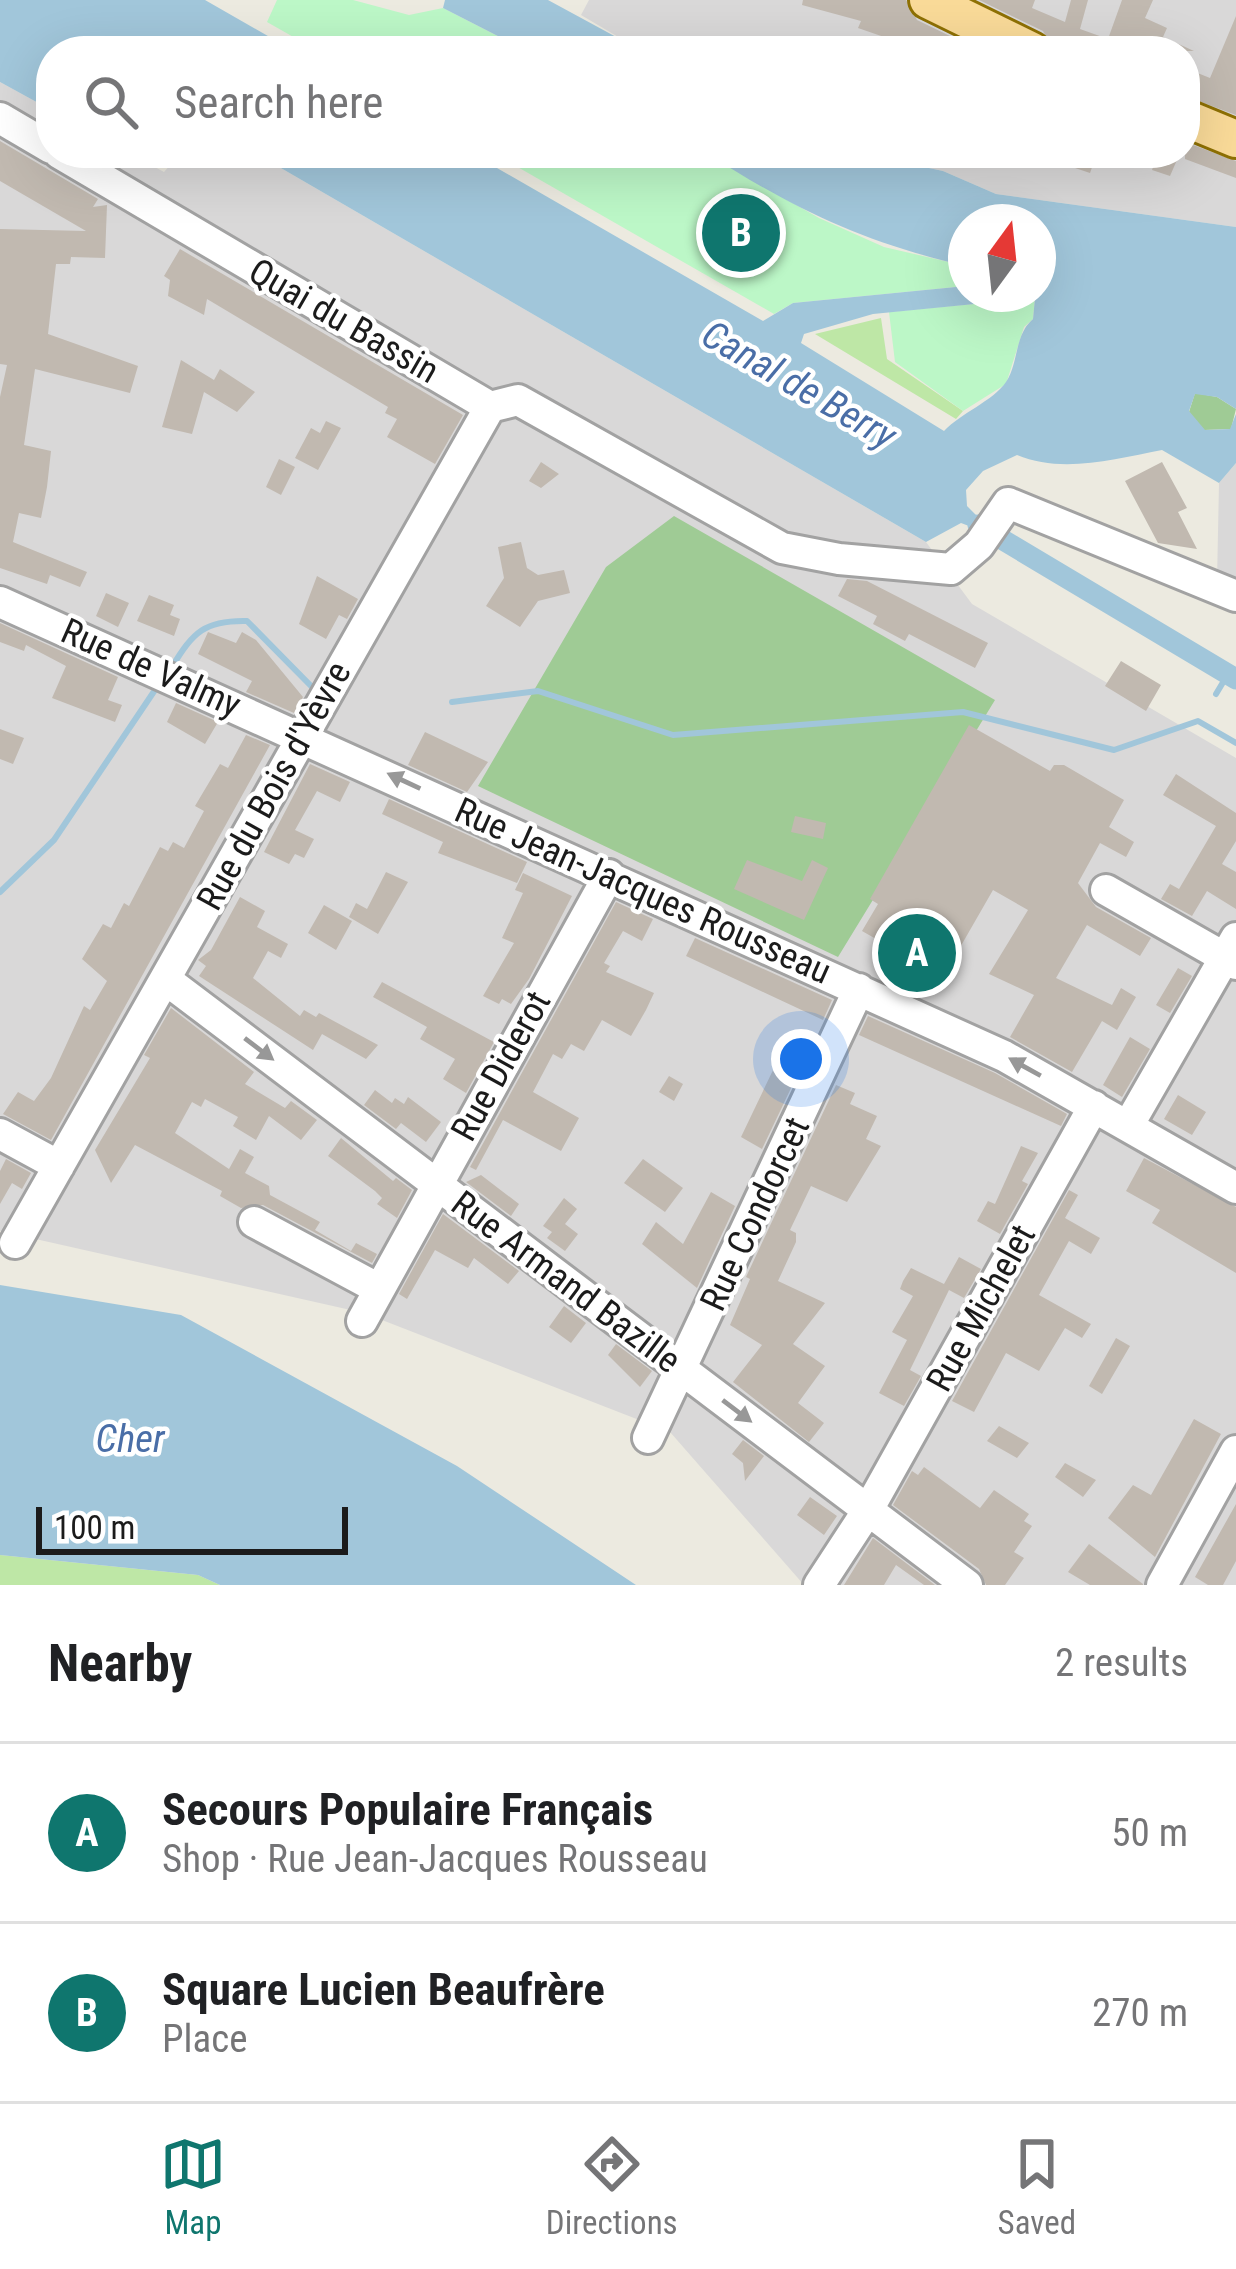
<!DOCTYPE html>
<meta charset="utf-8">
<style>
body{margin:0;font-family:"Roboto Condensed",sans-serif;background:#f6f6f6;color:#202124}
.compass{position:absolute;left:948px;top:204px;width:108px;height:108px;border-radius:50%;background:#fff;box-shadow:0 12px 48px #0002;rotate:15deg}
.scale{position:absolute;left:36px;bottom:30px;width:312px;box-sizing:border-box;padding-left:12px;border:6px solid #1b1b1b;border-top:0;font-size:33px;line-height:42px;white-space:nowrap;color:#1b1b1b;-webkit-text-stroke:9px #fff;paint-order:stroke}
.you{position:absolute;left:801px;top:1059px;width:42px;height:42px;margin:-30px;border:9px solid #fff;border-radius:50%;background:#1a73e8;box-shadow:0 0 0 18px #1a73e833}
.badge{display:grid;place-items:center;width:78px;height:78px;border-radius:50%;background:#0f766e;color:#fff;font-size:39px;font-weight:700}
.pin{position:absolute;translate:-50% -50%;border:6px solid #fff;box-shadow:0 3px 12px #0006}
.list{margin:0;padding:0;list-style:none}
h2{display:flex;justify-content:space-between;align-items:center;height:156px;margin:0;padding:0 48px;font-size:51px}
h2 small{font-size:39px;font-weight:400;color:#757577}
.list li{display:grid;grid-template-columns:78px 1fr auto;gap:36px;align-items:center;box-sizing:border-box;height:180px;padding:0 48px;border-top:3px solid #e0e0e0}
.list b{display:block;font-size:45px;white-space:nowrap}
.list p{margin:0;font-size:39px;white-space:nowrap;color:#757577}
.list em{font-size:39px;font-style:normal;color:#757577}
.icon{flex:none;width:66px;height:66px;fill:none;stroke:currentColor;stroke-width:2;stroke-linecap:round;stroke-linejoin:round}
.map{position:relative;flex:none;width:1236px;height:1585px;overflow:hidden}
.search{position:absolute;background:#fff;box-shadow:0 12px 48px #0002;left:36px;right:36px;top:36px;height:132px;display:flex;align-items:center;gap:30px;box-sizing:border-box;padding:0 42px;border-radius:48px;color:#757577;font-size:45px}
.sheet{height:516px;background:#fff}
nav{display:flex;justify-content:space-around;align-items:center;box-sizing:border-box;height:168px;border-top:3px solid #e0e0e0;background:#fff;font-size:33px;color:#757577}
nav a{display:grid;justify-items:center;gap:6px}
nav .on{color:#0f766e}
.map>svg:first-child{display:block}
</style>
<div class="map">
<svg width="1236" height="1585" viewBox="0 0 1236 1585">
<rect width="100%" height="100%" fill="#eceae0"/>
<path fill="#d9d8d8" d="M589 0H1236V227L996 194 943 171 859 153H1185V51H642L581 15Z
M0 82 51 110V153H129L164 172 181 153H255L926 542 972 604 1236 758V1585H804L670 1432 364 1313 0 1231Z
M1236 463V593L1217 582 1219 483Z"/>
<path fill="#bee7a6" d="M881 318 887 359 963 411 956 419 815 334Z
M0 1555 198 1575 220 1585H0Z"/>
<path fill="#9fcb95" d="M1195 393 1217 397 1236 409 1231 429 1204 430 1189 412Z
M674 516 995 700 838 957 478 786 606 567Z"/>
<path fill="#bcf7c7" d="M277 0H353L409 15 443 8 527 51H318L267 22Z
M493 153H706L819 218 884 247 966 266V286L793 303 774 314Z
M1035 298 1033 319 1024 327 1006 384 963 411 895 362 889 312Z"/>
<path fill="#a1c6da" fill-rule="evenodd" d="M0 0H205L294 51H51V110L0 82Z
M445 0H548L642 51H527L443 8Z
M255 153H471L763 321 793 303 966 286V294H1038V222H966V266C862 242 796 210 706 153H859L943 171 996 194 1236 227V409L1217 397 1195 394 1189 411 1205 430 1230 429 1236 414V463L1219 483 1162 450C1115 459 1062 474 1017 455L983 471 966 490 967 506 982 521 977 529 961 523 926 542ZM1035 298 1033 319C1014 335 1019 363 1006 382 993 401 961 413 944 431L801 343 804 334 873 314Z
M0 1285 181 1315 457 1466 636 1585H220L198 1575 0 1555Z"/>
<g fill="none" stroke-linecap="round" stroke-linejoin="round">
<path stroke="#a1c6da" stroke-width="6" d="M172 667C193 632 205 620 247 621L315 690
M1216 694 1228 674
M452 702 538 691 673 735 963 712 1114 750 1198 721 1236 743
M0 892 54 840 157 687"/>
<path stroke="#a1c6da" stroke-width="21" d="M978 525 1236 679"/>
</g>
<path fill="#c1b9b0" d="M803 0H906L917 20 981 51H944L920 36 913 47 858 28 861 21 802 5Z
M979 0H1035L1032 8 1065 22 1071 0H1088L1080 29 1108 39 1122 0H1153L1145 18 1167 28 1163 37 1194 51H1054L1043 31Z
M1236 16V115L1185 96V68L1210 78Z
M0 141 98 199 93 207 107 205 105 258 71 257 70 264H56L48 334 138 366 130 393 35 369 24 445 51 451 47 487 41 518 19 513 13 542 87 572 80 587 50 575 47 584 0 568V397L7 365 0 364V229L86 231 0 181Z
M1185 142 1236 161V178L1185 159Z
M1080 153H1097L1090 173 1075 168Z
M1158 153H1180L1170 176 1152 170Z
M180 249 463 415 435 464 387 437 397 419 385 413 388 407 207 299 204 315 168 296 170 280 164 276Z
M181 360 214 380 220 369 255 392 237 412 204 392 192 434 162 427Z
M326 421 341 428 318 470 295 458 311 428 320 433Z
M279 459 295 467 281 495 266 487Z
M541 462 559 474 541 488 529 481Z
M1162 462 1187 508 1178 512 1197 549 1158 543 1125 481Z
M521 542 527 568 538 575 564 570 570 593 538 601 520 627 486 606 504 578 498 547Z
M317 576 358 599 347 619 339 615 326 639 299 624Z
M847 579 867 581 988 643 975 668 909 634 905 641 873 624 877 616 838 596Z
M106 593 129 603 118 627 96 616Z
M149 595 174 605 170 615 180 619 174 636 137 621Z
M0 623 118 677 108 700 122 705 115 722 52 698 66 666 26 645 24 651 0 642Z
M208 632 236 643 242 632 256 640 303 697 294 713 246 692 252 681 198 654Z
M1121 661 1161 685 1146 711 1105 686Z
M176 703 218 722 205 744 167 722Z
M969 725 1050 771 1054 765H1064L1124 800 1109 827 1134 842 1126 857 1100 843 1078 883 1096 907 1151 938 1140 956 1087 925 1056 978 1112 1005 1121 988 1136 997 1117 1030 1102 1021 1072 1072 1010 1037 1034 995 989 974 1028 910 993 890 943 977 862 931 878 904 870 899Z
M0 729 24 738 13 764 0 759Z
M425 732 488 762 467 792 408 765Z
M246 735 270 745 51 1140 3 1114 18 1092 34 1101 51 1078 84 1006 90 1010 107 981 82 959 103 924 111 928 124 903 129 906 160 847 168 851 173 842 184 848 204 811 195 806 220 764 228 768Z
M310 764 350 782 340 802 317 791 295 830 314 839 304 858 295 854 289 864 264 852Z
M1176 774 1236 813V841L1222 864 1236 872V909L1207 891 1192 916 1161 899 1170 884 1179 889 1216 826 1163 795Z
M389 799 527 862 517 883 438 853 443 842 382 814Z
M795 816 826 823 823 839 791 832Z
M747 860 802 881 812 860 828 868 804 920 734 889Z
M386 872 408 882 378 934 349 917 356 903 367 909Z
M523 873 572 896 529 979 511 1004 502 999 499 1004 483 996 514 943 502 938 523 893 515 890Z
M240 897 265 911 257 927 288 944 281 958 268 951 253 978 300 1016 304 1010 316 1017 319 1013 378 1045 366 1059 322 1034 313 1050 199 976 206 966 198 960 211 950Z
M616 902 653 919 642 941 623 931 604 963 610 966 606 972 654 993 646 1010 631 1036 602 1020 584 1051 571 1044 562 1059 553 1054 533 1092 579 1118 561 1151 503 1120 476 1170 470 1167Z
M324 905 352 921 336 950 308 933Z
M695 938 832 1000 823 1020 686 956Z
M1178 968 1192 976 1170 1013 1156 1005Z
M382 982 494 1042 466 1093 443 1079 455 1059 420 1039 427 1027 373 997Z
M171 1008 254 1072 245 1084 285 1108 291 1101 317 1120 301 1140 269 1116 256 1140 233 1126 238 1117 205 1099 201 1107 192 1102 175 1133 229 1169 240 1149 254 1157 245 1173 269 1186 270 1195 320 1222 315 1230 351 1251 356 1243 377 1254 372 1263 263 1205 241 1208 220 1196 222 1191 135 1145 111 1183 95 1150 150 1058 144 1055Z
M868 1016 995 1073 1067 1114 1061 1126 859 1035Z
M1130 1037 1150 1049 1122 1097 1103 1085Z
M788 1056 803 1063 762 1149 741 1137 774 1068 780 1071Z
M669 1076 683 1084 674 1101 659 1092Z
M836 1085 855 1093 850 1104 877 1116 866 1139 881 1146 847 1202 811 1186 790 1230 796 1233V1242L778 1281 825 1303 793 1344 825 1366 798 1403 824 1423 809 1442 733 1382 762 1345 730 1325 750 1279 746 1277Z
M375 1090 392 1103 395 1098 404 1104 408 1097 441 1122 426 1142 401 1123 396 1129 364 1105Z
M1178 1095 1206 1112 1192 1135 1164 1119Z
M341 1138 393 1181 396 1178 412 1190 397 1218 377 1204 382 1198 375 1191 328 1156Z
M1021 1146 1038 1153 1022 1181 1028 1184 1000 1234 977 1221 988 1201 995 1204Z
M1144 1158 1236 1207V1273L1152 1223 1160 1210 1126 1191Z
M6 1159 31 1173 22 1189 12 1183 0 1204V1171Z
M643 1159 683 1188 665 1212 624 1183Z
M481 1175 519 1204 511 1216 466 1182Z
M1069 1190 1078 1195 1065 1218 1100 1238 1091 1254 1069 1241 1039 1295 1091 1324 1082 1338 1065 1328 1039 1371 1006 1353 974 1412 952 1401Z
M711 1192 735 1206 697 1288 642 1244 656 1222 683 1244Z
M564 1198 577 1209 565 1224 578 1234 565 1251 547 1238 552 1232 543 1226Z
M443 1214 519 1271 508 1284 474 1258 468 1268 435 1250 407 1299 399 1294Z
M959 1257 981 1269 964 1298 949 1290 910 1370 921 1376 904 1406 879 1393 907 1340 892 1332 913 1296 900 1289 903 1281 911 1268 944 1284Z
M564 1306 586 1323 571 1343 549 1327Z
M1116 1338 1130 1346 1102 1394 1089 1386Z
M616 1344 652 1371 640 1387 608 1355Z
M1194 1419 1221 1434 1155 1557 1108 1518 1133 1485 1151 1495Z
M999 1426 1029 1443 1017 1458 987 1441Z
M743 1440 764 1456 745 1481 743 1463 732 1454Z
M1065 1463 1096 1480 1083 1497 1055 1477Z
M924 1467 980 1508 994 1490 1029 1514 1024 1521 1032 1526 1014 1552 1024 1558 1005 1585H986L979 1569 893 1505 912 1471 918 1475Z
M810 1497 837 1516 824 1535 797 1515Z
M1236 1504V1561L1223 1585H1208L1195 1577Z
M873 1538 935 1585H924L896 1565 884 1585H844Z
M1089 1544 1143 1584V1585H1090L1068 1572Z"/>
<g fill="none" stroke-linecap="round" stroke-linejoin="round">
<defs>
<path id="minor" d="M0 118 51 148
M59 153 490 407 518 400 782 548 839 559 951 569 979 545 1008 503 1236 596
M0 602 1004 1056 1236 1188
M1106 890 1236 964
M165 979 967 1585
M1128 1126 1236 938
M0 1134 59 1166
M254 1222 379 1289
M15 1243 490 407
M362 1321 609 875
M648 1438 859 989
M819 1585 868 1510 1094 1106
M1162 1585 1236 1451"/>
<path id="major" d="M928 0 1032 51
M1185 118 1236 139"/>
</defs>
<use href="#minor" stroke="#a2a2a2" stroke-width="36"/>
<use href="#major" stroke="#8e7003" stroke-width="42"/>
<use href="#minor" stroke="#fff" stroke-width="30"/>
<use href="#major" stroke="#f9da98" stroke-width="36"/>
</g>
<defs><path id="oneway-solid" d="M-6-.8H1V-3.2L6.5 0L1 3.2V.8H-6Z" transform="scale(3)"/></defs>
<g fill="#989898">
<use href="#oneway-solid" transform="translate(404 781) rotate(-155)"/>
<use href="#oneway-solid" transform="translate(259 1049) rotate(37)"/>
<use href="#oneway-solid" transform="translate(1025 1067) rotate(-151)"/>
<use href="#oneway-solid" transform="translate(737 1411) rotate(37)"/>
</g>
<g text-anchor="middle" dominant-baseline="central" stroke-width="9" stroke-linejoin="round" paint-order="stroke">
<g font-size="36" fill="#1b1b1b" stroke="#fff">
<text transform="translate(344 321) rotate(30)">Quai du Bassin</text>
<text transform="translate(151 668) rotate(24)">Rue de Valmy</text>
<text transform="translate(274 786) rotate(-61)">Rue du Bois d'Yèvre</text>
<text transform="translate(643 891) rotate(24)">Rue Jean-Jacques Rousseau</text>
<text transform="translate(501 1066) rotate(-61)">Rue Diderot</text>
<text transform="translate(755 1214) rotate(-65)">Rue Condorcet</text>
<text transform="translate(566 1282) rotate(37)">Rue Armand Bazille</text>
<text transform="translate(981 1308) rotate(-61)">Rue Michelet</text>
</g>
<g font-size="39" font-style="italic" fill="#4a6ea7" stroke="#fff">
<text transform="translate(799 385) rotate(30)">Canal de Berry</text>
<text x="130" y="1439">Cher</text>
</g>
</g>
</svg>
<svg class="compass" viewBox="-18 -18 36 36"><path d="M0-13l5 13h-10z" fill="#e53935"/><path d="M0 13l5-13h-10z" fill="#757577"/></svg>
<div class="scale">100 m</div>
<div class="you"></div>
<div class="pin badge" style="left:917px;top:953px">A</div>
<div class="pin badge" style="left:741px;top:233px">B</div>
<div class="search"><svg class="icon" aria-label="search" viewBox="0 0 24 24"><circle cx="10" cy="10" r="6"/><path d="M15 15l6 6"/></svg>Search here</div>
</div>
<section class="sheet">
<h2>Nearby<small>2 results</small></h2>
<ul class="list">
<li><span class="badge">A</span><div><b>Secours Populaire Français</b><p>Shop · Rue Jean-Jacques Rousseau</p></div><em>50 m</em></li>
<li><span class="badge">B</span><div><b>Square Lucien Beaufrère</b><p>Place</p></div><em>270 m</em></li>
</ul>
</section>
<nav>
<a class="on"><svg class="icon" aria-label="map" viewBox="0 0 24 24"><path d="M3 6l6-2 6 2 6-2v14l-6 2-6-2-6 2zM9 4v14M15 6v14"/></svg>Map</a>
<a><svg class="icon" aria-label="directions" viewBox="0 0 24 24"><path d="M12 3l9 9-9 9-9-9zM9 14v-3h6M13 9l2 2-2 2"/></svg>Directions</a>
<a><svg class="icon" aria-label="saved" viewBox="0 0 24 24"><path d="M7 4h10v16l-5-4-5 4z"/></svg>Saved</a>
</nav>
